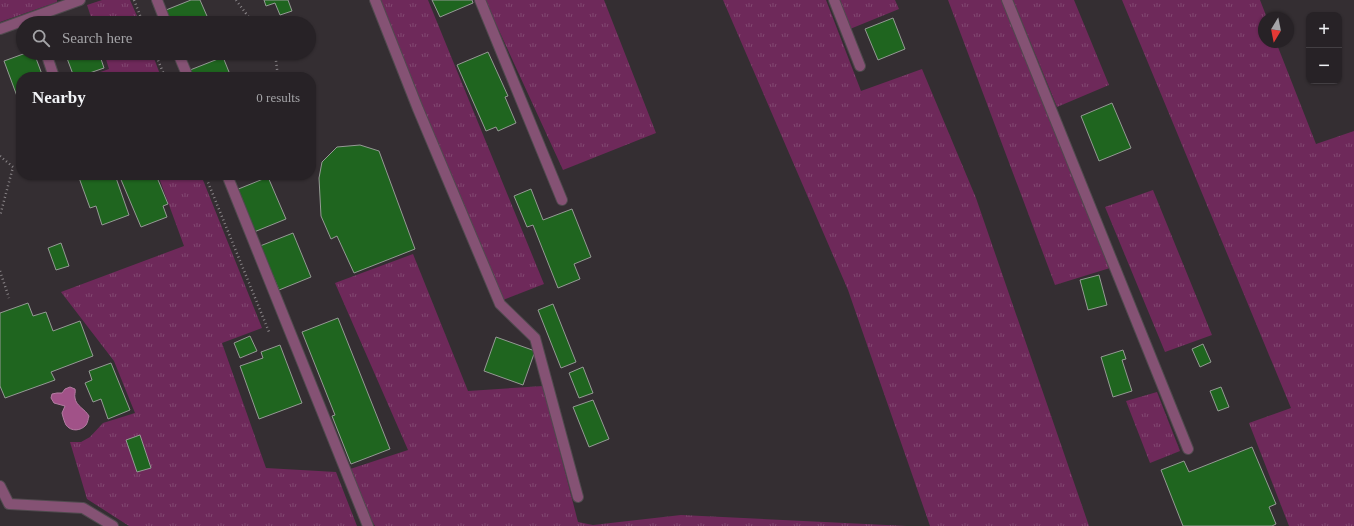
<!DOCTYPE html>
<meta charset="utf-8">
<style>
body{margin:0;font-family:"Times New Roman",serif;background:#332f32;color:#f1f3f6}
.controls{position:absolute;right:12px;top:12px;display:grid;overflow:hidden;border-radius:8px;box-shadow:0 1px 3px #0004}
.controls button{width:36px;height:36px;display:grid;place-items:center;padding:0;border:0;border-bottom:1px solid #433f43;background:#272226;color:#f1f3f6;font:20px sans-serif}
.compass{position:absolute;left:1258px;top:12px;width:36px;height:36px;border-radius:50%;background:#272226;box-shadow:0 1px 3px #0004;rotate:190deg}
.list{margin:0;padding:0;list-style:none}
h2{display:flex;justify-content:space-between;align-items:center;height:52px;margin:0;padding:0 16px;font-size:17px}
h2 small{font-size:13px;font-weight:400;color:#a4a4a7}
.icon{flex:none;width:22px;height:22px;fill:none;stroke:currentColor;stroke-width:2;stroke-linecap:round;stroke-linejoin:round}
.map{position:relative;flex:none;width:1354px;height:526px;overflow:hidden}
.search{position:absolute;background:#272226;box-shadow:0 1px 3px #0004;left:16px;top:16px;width:300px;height:44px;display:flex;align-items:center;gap:10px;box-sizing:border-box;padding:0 14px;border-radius:22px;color:#a4a4a7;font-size:15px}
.panel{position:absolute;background:#272226;box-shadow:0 1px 3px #0004;left:16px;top:72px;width:300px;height:108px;border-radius:16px}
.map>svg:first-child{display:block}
</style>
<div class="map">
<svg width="1354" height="526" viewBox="0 0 1354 526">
<defs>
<pattern id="grass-tufts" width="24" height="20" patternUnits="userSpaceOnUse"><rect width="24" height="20" fill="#6e295a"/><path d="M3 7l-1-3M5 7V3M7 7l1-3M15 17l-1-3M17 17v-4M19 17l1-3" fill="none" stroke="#824871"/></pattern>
</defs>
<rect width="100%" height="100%" fill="#342e32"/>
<path fill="url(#grass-tufts)" d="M0 0H57V2L0 22Z
M102 0H130L140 23H93L87 5Z
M380 0H428L544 284 503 300 422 109Z
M485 0H604L656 133 563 170Z
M723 0H826L861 91 922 69 976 198 1089 526H930L848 290Z
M838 0H895L899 9 850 29Z
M948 0H1002L1110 268 1055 285Z
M1013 0H1074L1109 85 1057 107Z
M1122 0H1260L1267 18H1264V42H1276L1316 144 1354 131V526H1289L1249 423 1291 408Z
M104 53H152L161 77H86L109 69Z
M158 175H201L262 328 222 343 266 468 336 472 357 526H129L87 499 70 442H81L90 437 103 423 135 413 114 361 61 292 184 246Z
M1153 190 1212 335 1165 352 1105 207Z
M413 254 468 391 543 386 578 522 593 525 681 515 907 526H375L344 471 408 450 335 283Z
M1157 392 1180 451 1150 463 1126 401Z"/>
<path fill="#a15288" stroke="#b47ca2" d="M70 387 75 389C76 392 74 395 75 398 76 406 85 409 89 416 88 419 88 422 86 425 81 431 71 432 66 425 64 421 63 417 62 413L65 406 54 403 51 398 52 394 57 393H62L65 389Z"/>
<path fill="#1f651f" stroke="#959a95" d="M191 0H200L210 23H171L166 10Z
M264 0H288L292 11 280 15 275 3 266 6Z
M432 0H472L473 3 440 17Z
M70 18 72 23 86 18 88 23H56Z
M893 18 905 49 878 60 865 29Z
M488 52 508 96 505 97 516 123 498 131 496 127 486 131 457 65Z
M26 53H34L43 77H21V107L4 61Z
M65 53H99L104 68 78 77H74Z
M223 57 231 77H193L190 70Z
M1112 103 1131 148 1099 161 1081 116Z
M360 145 379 151 415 249 354 273 337 236 331 239 321 216 319 178 322 162 337 147Z
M78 175H115L129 215 102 225 96 206 90 208Z
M119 175H156L168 204 163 206 167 217 141 227Z
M268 177 286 219 254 232 236 190Z
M531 189 543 220 572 209 591 257 574 264 580 279 558 288 533 225 527 227 514 196Z
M293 233 311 277 279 290 260 246Z
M61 243 69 266 56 270 48 248Z
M1099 275 1107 305 1088 310 1080 280Z
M28 303 33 316 46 312 53 331 80 321 93 356 51 372 55 380 5 398 0 386V313Z
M553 304 576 362 561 368 538 310Z
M338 318 390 449 351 464 332 416 335 415 302 332Z
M250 336 257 351 240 358 234 343Z
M496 337 535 351 523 385 484 371Z
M1203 344 1211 362 1200 367 1192 349Z
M280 345 302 403 259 419 240 366 263 358 261 352Z
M1123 350 1126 359 1122 360 1132 391 1113 397 1101 357Z
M111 363 130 410 108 419 101 399 93 402 85 383 92 380 89 371Z
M583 367 593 393 579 398 569 373Z
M1221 387 1229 407 1218 411 1210 391Z
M593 400 609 439 589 447 573 407Z
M140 435 151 468 137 472 126 440Z
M1252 447 1276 504 1269 507 1276 524 1272 526H1183L1161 470 1184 461 1189 472Z"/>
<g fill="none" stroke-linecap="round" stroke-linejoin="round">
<defs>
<path id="lane" d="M157 0 166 23
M375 0 418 109 500 304 535 338 578 497
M480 0 562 200
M834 0 860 66
M1007 0 1188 449
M46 53 54 77
M178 53 188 77
M227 175 368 526"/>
<path id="street" d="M0 29 80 0
M0 486 9 504 83 508 113 526"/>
</defs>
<use href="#lane" stroke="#504a4e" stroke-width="12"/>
<use href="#street" stroke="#504a4e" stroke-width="12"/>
<path stroke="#8a8588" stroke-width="2.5" stroke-dasharray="1 3" stroke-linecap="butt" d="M134 0 143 23
M236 0 253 23
M155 53 165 77
M275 53 278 77
M0 156 13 167 0 216
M205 175 269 332
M0 271 9 298"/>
<use href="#lane" stroke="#855274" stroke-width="10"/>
<use href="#street" stroke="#855274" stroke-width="10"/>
</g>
</svg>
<div class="controls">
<button>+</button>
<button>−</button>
</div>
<svg class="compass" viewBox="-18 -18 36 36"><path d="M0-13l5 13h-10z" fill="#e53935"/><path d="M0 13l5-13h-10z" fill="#a4a4a7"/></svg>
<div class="search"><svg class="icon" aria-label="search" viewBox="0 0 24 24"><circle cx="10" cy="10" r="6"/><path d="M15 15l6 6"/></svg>Search here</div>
<section class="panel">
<h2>Nearby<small>0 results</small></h2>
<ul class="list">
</ul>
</section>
</div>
